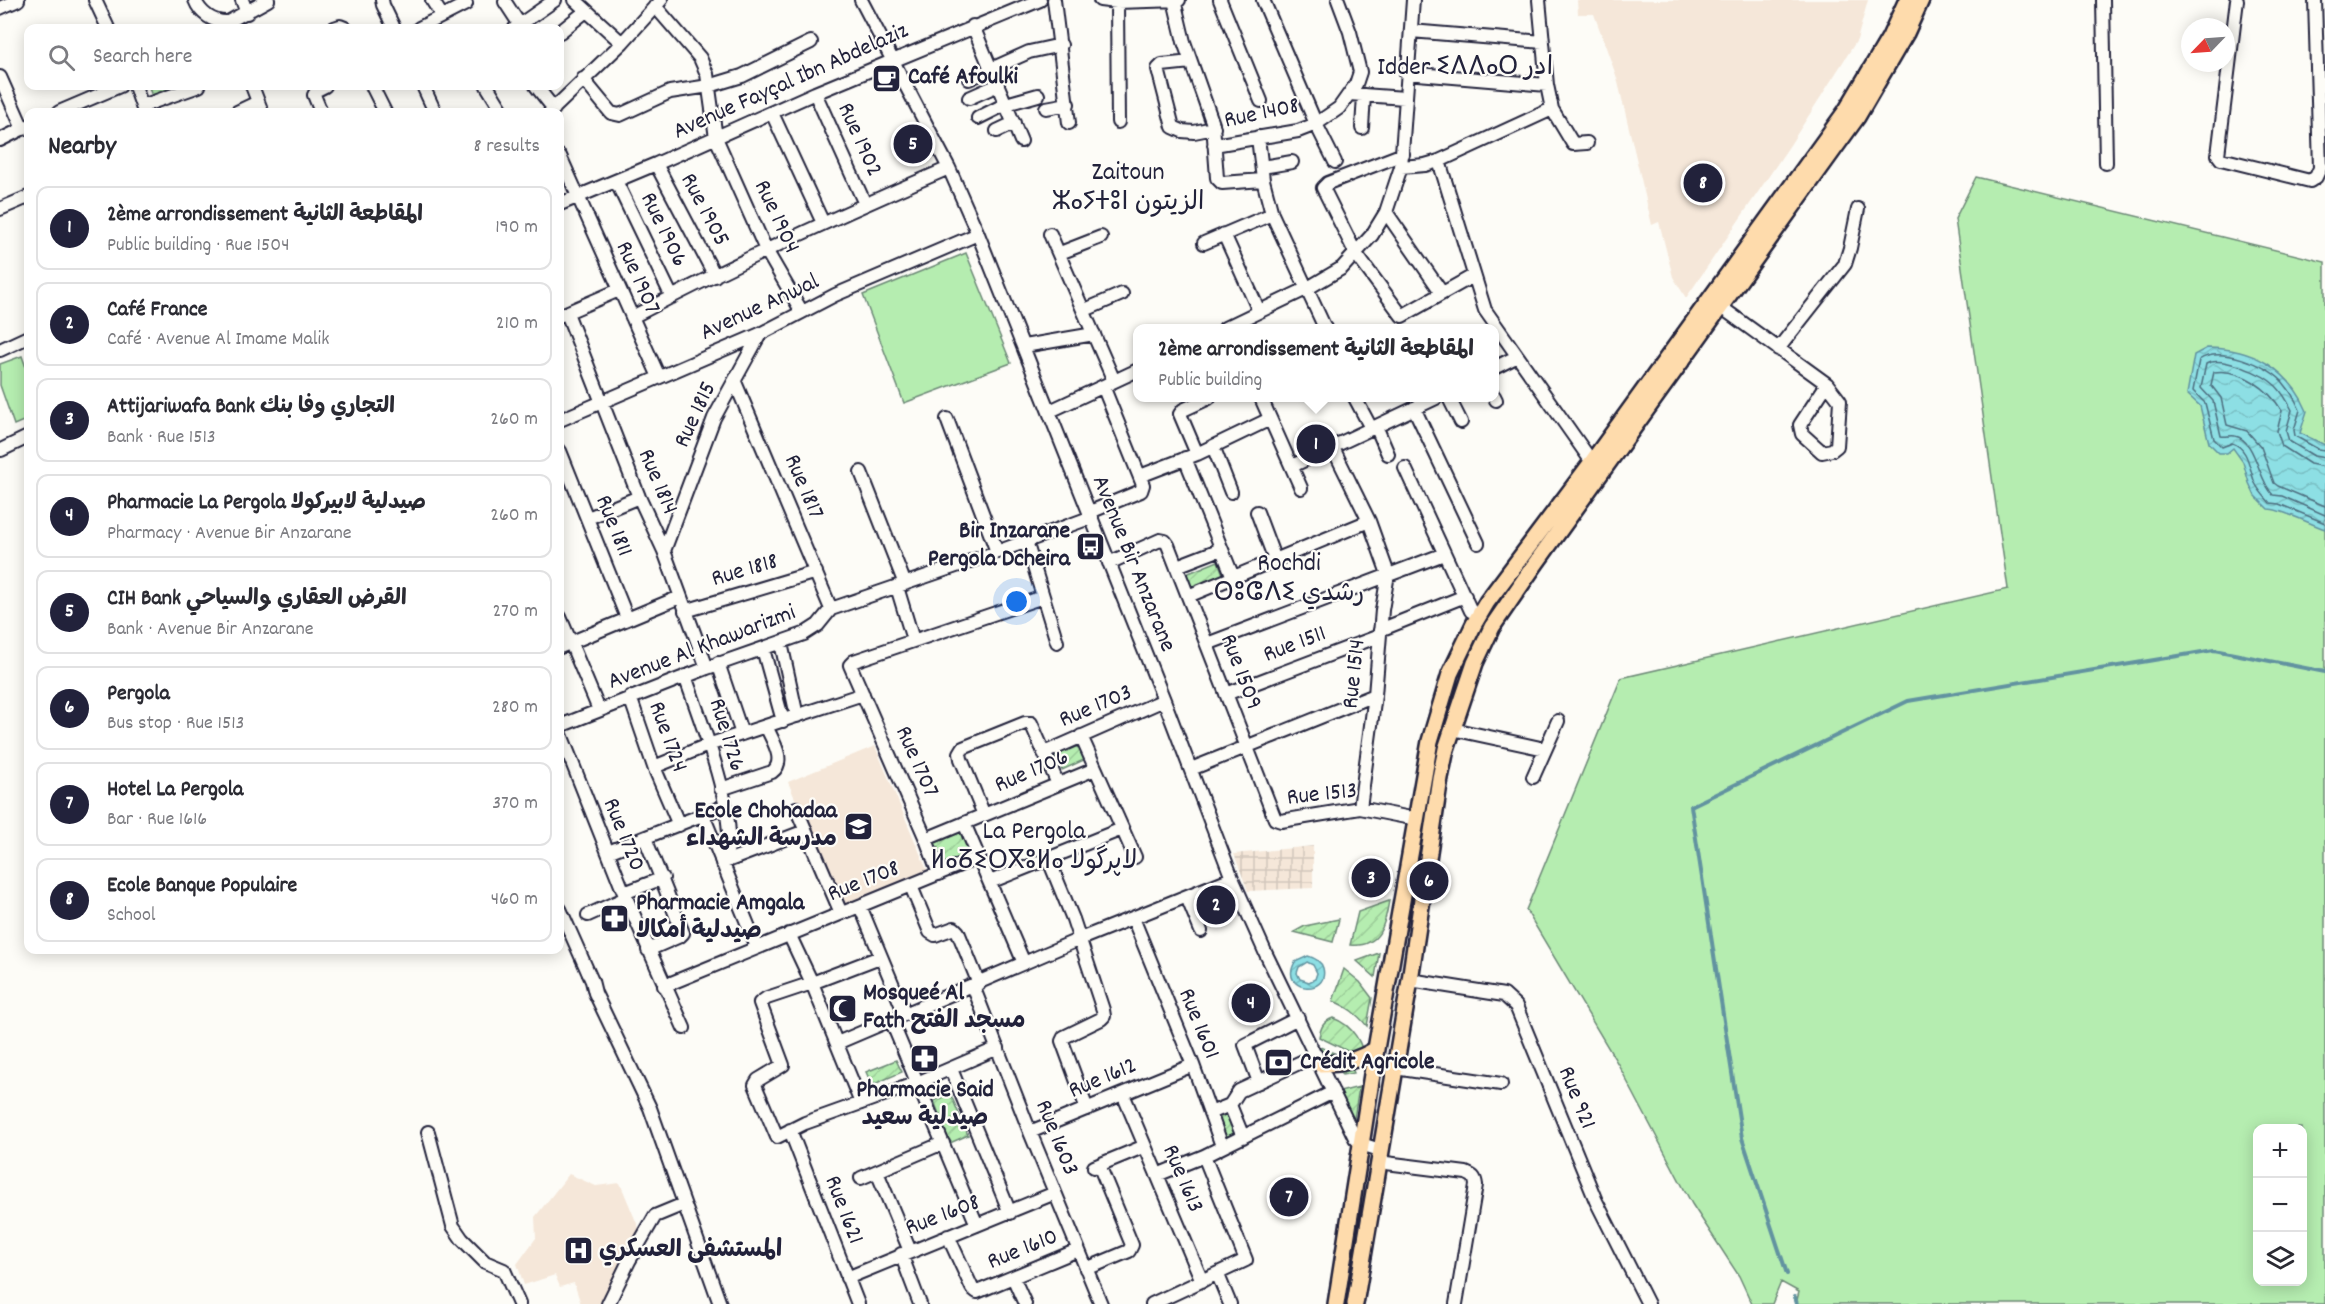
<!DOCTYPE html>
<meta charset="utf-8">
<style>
body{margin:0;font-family:Dekko,"Playpen Sans Arabic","Noto Sans Tifinagh",sans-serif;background:#f7f7f7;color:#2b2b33}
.controls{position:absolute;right:18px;bottom:18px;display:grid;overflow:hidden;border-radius:12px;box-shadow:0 3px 15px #0003}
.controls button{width:54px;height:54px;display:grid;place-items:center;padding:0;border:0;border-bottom:2px solid #e1e1e2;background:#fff;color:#2b2b33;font:30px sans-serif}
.compass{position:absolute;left:2181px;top:18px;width:54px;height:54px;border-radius:50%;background:#fff;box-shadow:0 3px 15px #0003;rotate:245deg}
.you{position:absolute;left:1017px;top:602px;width:21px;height:21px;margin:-15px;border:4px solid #fff;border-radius:50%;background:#1a73e8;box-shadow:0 0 0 9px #1a73e833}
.badge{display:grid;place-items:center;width:39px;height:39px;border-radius:50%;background:#22223b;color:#fff;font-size:20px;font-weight:700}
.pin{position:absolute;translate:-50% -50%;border:3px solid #fff;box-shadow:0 2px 6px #0006}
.popup{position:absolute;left:1133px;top:324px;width:366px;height:78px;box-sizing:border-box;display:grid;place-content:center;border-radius:12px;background:#fff;filter:drop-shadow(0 2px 4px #0005);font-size:20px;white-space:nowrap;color:#7c7c81}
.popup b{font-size:22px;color:#2b2b33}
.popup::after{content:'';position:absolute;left:50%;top:100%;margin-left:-12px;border:12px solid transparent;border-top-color:#fff}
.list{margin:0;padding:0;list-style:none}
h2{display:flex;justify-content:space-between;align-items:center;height:78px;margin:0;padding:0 24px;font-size:26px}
h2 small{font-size:20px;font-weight:400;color:#7c7c81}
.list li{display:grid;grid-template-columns:39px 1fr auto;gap:18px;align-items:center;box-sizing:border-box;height:84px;margin:0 12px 12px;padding:0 12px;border:2px solid #e1e1e2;border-radius:12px}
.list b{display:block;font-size:22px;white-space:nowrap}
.list p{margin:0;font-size:20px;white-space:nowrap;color:#7c7c81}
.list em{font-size:20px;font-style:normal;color:#7c7c81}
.icon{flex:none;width:33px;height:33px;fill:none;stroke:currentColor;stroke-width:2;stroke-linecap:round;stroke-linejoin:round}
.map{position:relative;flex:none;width:2325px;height:1304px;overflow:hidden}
.search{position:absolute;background:#fff;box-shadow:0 3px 15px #0003;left:24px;top:24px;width:540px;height:66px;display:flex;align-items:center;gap:15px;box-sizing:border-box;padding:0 21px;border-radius:12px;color:#7c7c81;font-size:22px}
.panel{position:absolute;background:#fff;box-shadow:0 3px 15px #0003;left:24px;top:108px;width:540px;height:846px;border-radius:12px}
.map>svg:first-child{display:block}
</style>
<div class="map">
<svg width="2325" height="1304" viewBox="0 0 2325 1304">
<defs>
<pattern id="industrial-grid" width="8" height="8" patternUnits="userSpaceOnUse" patternTransform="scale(1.5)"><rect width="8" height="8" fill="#f5e7d9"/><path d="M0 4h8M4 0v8" fill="none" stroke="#d2c6bb"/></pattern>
<pattern id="garden-furrows" width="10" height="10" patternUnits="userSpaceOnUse" patternTransform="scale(1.5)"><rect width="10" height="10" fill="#b5edb0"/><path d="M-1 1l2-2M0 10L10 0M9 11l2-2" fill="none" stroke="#9bcb98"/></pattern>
<pattern id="water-waves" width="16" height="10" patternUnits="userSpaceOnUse" patternTransform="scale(1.5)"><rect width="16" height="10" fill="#8ddfe4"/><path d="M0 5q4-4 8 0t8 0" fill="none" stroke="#79bfc4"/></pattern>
</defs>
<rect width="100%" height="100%" fill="#fdfcf7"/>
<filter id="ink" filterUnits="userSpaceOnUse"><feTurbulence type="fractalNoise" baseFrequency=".0167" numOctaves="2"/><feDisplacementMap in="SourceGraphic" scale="12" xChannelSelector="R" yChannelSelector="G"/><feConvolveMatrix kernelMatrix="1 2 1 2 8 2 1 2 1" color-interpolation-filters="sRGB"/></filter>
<g filter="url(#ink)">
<path fill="#f5e7d9" d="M1577 0H1868L1857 40 1790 145 1686 298 1673 277 1659 222 1652 225 1617 78 1594 14H1578Z
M875 746 927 870 840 906 788 782Z
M569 1174 596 1186 620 1183 640 1231 604 1304H581L574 1283 560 1287 555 1275 524 1285 517 1264 536 1238 535 1217Z"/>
<path fill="url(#industrial-grid)" d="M1313 846V888L1248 891 1234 854Z"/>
<path fill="#b5edb0" stroke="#6c8876" stroke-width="1.5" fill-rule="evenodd" d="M1976 177 2325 262V1304H1796L1799 1292 1781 1282 1772 1304H1752L1739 1276 1692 1204 1618 1064 1526 910 1621 678 2008 589 1955 219ZM2258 1128H2302V1282H2258Z
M966 253 1011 363 904 403 863 295Z
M22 356 28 373V419L14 425 0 385V364Z"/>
<path fill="url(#garden-furrows)" stroke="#6c8876" stroke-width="1.5" d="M148 86H187L153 98Z
M1218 561 1224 577 1190 591 1184 575Z
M1079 744 1086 759 1062 770 1055 756Z
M961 831 970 856 942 866 933 842Z
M1389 901C1385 925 1380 948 1350 945L1358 912Z
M1339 919 1333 942 1294 932 1305 926Z
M1379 953 1375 977 1357 961Z
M1344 969 1360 982 1372 998 1367 1026C1357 1014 1348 1007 1333 1001Z
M1333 1018C1352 1025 1365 1044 1364 1064L1356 1055 1319 1037C1321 1027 1323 1022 1333 1018Z
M1315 1045C1331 1052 1348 1055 1354 1073L1342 1075 1340 1071Z
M896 1060 902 1072 872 1085 866 1072Z
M1359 1087 1351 1138 1332 1094Z
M950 1093 968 1135 950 1143 934 1101Z
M1228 1114 1235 1134 1222 1138 1215 1118Z"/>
<path fill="url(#water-waves)" stroke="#6293a0" stroke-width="1.5" fill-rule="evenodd" d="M2207 348C2253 348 2289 369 2307 411L2300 433 2325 445V529C2310 524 2282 509 2268 509L2255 496 2249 483 2243 462 2233 448 2227 453H2219L2209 443 2200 406 2187 394 2194 355Z
M1308 956C1315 958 1321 961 1323 968 1330 997 1278 992 1295 962ZM1307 962 1313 965 1317 973 1315 979 1309 982 1300 979 1297 973 1299 967Z"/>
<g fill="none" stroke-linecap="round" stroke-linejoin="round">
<path stroke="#4d6e7f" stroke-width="1.5" d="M2325 450 2318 449 2295 436 2294 430 2300 410C2296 401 2289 389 2282 381 2266 364 2220 346 2199 360L2193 391 2205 403 2214 439 2222 447 2232 443C2249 448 2249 469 2255 483 2259 491 2264 496 2270 503L2279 504 2325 523
M2325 458 2314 456 2289 441 2286 431 2292 410C2288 402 2282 392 2276 386 2264 374 2221 355 2206 364L2201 388 2213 401 2221 436C2226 437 2231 435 2235 436 2256 440 2258 480 2273 495L2282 496 2325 515
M2325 467 2310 464 2282 446 2277 431 2282 411C2269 389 2241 368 2214 372L2211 385 2221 398 2227 425 2247 431 2261 447 2274 483 2278 486 2325 506"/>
<path stroke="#6293a0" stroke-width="4" d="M1787 1274 1742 1138 1691 806 1908 701 2214 650 2325 672
M1795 1297 1797 1304"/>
<defs>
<path id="minor" d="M95 0 108 28
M195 0C200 13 213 23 228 22
M242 0 247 13
M382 0 383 5 394 28
M432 0 442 16
M575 0 622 43
M861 0 949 168 978 234 1164 700 1232 878 1266 954 1355 1138 1361 1144 1380 1150
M1054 0 1069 123
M1100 0 1117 2 1179 0
M1174 0 1184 42 1213 124 1217 178 1222 183 1263 180
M1220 0 1261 101
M1263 0 1316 124 1335 162
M1539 0 1547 85 1552 109 1573 144 1587 143
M2103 0 2106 163
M2237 0 2218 155 2221 159 2310 181 2316 177 2320 168 2315 0
M505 2 520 25
M1117 2 1118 122
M655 6 700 58 707 74 716 138 766 250 802 312
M0 8 18 0
M228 22 268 0
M973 26 1021 141
M334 28 340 26 345 28
M419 28 466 4
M515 28 555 0
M1411 31 1543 42
M560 32 586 11
M1191 62 1162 65 1158 69 1173 127 1182 131 1194 132 1214 128
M1406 73 1547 85
M0 77 23 129
M583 79 611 113 620 115 670 92 709 86 742 76 811 42
M969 79 1029 52 1061 45
M135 86 144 112
M252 86 262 112
M372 86 385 112
M423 86 435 112
M487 86 503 112
M536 86 554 109
M815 93 865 204
M1349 94 1405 98
M969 98 998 85
M142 106 199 86
M1046 108 1068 104
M59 112 120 86
M237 112 258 102
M321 112 314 95 317 90 325 86
M550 112 622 43 661 0
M772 113 823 223
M978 118 1006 104 1038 95
M1362 128 1364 95
M997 131 1014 123
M1258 137 1263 180 1272 214 1325 328
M0 140 28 126
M1214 145 1298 131 1316 124 1339 108 1356 84 1360 72 1350 32 1338 0
M1403 154 1328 183 1323 188 1356 254 1402 316 1473 276
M560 156 659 377
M1439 161 1485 310 1592 462
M656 164 715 276
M1262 167 1292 162
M1401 167 1425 165 1439 161 1552 109
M616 181 672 297
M560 204 656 164 815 93 1040 0
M0 209 28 197
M1386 212 1442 293
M1050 234 1114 381
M1224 234 1259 311
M1204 243 1272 214
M1060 253 1101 237
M1714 302 1827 384 1840 401 1837 446 1832 450 1822 452 1802 434 1800 425 1827 384
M1085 310 1122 294
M567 313 639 497 664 551 707 668
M561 315 619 290
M632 317C736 263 841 214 949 168
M1225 328 1308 288 1342 268 1372 235 1386 212 1401 167 1413 0
M1024 346 1094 334
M1778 349 1845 264 1850 248 1858 209
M0 350 28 337
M1494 368 1516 357
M735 382 831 609
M1494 396 1496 400
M1261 398 1301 488
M1355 398 1371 428
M1449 398 1461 422
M1414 408 1478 543
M1050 411 1138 370
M947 419 997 552
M560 420 760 334 835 295 978 234
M1376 426 1388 454
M1213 446 1231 492
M1333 448 1369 521 1388 574 1382 610 1375 695 1360 808
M1 450 28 437
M560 451 627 618
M1197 454 1180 414 1183 410 1209 398
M1185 458 1233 577
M1292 466 1436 398
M1405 468 1471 611
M861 472 905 584
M1140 476 1197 454 1270 419
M1090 512 1141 491 1143 485 1103 386
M1257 512 1275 560
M588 518 639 497
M1026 541 1057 642
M664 551 714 418 760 334
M1109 563 1160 540 1165 541 1168 545 1275 819 1281 821 1360 808 1416 819
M1177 566 1221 549
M897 587 913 640
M1188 596 1369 521
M685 611 816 572
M560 617 599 710
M1380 630 1465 596
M781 643 797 716
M1207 644 1444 554
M560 647 680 597
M763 649 783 721
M718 663 742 734
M685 676C701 722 731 797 729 844 729 850 724 855 721 860
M1226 694 1379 636
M630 697 654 767 679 825
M560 726 707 668 804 634 818 625 831 609 997 552 1092 517
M1452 729 1545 749
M560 732 624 893 684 1028
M1081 736 1135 857
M1044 753 1164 700
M654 767 708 745 863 694
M1191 769 1375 695
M1533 777 1558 721
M721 789 772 772C787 761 772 740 766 726
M796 808 841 913
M703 815 757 947
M984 815 961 759 960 753 963 748 1025 723H1031L1058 784
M964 823 1024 963
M645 838 683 933 680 936 648 950
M926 839 1095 769
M608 852 725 806
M1048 858 1073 919 1103 1010 1104 1016 1101 1019 1064 1037 1062 1041 1087 1109
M722 863 805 831
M939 874 926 839 850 665 854 661 1043 597
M990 882 1122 829
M911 886 930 932 935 935 954 928 958 932 979 984
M624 893 663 878
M1187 897 1201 931
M860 906 905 1014
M560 909 592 981 595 993 650 1108 720 1304
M588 915 626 898
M1133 918 1193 1065 1222 1146
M789 934 812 983 861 1103
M880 957 812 983 767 998 760 1003 783 1065 758 1080 755 1085 777 1137 805 1123 917 1083 998 1048
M1410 980 1504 995 1516 1006 1596 1201 1648 1304
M664 986 979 857
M973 986 1030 1132 1101 1304
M891 1020 977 1225
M837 1043 1080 939 1232 878
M1395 1068 1501 1084
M951 1069 1010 1213
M1259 1082 1245 1045 1298 1018
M1123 1094 1202 1281
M1230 1105 1243 1137
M1210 1113 1230 1105 1239 1091 1316 1055
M790 1130 858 1304
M428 1132 453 1226 462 1239 485 1262 504 1270 519 1304
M1030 1132 1193 1065
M1378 1162 1466 1173C1473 1176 1475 1177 1476 1185L1456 1304
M1094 1167 1145 1146
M877 1172 910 1251
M1157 1175 1204 1156 1333 1092
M861 1178 943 1143
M948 1236 972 1288 977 1292 1078 1250
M901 1254 920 1304
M1086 1269 1129 1251 1132 1245 1099 1165
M1218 1275 1230 1304
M1013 1277 1025 1304
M847 1278 1055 1193
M608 1304 629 1261 655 1216 684 1204
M1152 1304 1246 1260 1204 1156"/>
<path id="major" d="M1320 1064C1341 1064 1358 1061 1376 1049
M1336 1304 1376 1049 1430 741 1450 674 1474 624 1487 602 1592 462 1846 111 1890 37 1907 0
M1355 1304 1410 980 1440 778 1446 749 1475 663 1492 627 1536 563 1857 117 1906 33 1921 0"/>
</defs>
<use href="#minor" stroke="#22223b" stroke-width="16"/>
<use href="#major" stroke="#22223b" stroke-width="20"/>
<use href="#minor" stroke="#fdfcf7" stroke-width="12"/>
<use href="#major" stroke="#fedbac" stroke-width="15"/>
</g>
</g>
<defs>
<symbol id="cafe-square" viewBox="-11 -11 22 22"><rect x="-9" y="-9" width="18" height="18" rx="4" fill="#22223b" stroke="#fdfcf7"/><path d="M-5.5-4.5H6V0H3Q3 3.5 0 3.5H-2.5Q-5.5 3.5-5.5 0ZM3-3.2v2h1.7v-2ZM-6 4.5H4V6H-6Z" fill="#fff"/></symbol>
<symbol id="bus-square" viewBox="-11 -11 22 22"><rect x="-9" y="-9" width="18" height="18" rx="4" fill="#22223b" stroke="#fdfcf7"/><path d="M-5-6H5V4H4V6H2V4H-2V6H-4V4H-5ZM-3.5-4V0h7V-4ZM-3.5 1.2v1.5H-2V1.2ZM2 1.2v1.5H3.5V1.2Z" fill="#fff"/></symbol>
<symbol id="school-square" viewBox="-11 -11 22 22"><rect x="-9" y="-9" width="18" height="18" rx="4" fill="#22223b" stroke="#fdfcf7"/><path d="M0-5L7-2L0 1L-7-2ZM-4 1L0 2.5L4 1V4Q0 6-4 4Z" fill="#fff"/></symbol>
<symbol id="pharmacy-square" viewBox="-11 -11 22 22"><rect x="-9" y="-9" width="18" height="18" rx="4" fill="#22223b" stroke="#fdfcf7"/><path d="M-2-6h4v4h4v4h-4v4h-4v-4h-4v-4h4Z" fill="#fff"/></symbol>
<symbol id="mosque-square" viewBox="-11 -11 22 22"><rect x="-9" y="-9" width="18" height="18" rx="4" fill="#22223b" stroke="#fdfcf7"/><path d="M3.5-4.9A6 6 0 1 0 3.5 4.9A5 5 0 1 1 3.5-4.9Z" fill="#fff"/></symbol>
<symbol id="bank-square" viewBox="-11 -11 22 22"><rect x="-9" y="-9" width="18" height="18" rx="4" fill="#22223b" stroke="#fdfcf7"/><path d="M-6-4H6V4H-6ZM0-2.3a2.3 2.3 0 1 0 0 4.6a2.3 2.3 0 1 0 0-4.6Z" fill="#fff"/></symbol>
<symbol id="hospital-square" viewBox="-11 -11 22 22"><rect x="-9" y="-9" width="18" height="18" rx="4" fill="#22223b" stroke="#fdfcf7"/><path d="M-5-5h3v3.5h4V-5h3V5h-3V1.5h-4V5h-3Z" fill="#fff"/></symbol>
</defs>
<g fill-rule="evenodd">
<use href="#cafe-square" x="870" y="62" width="33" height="33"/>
<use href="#bus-square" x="1074" y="530" width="33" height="33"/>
<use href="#school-square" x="842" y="810" width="33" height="33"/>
<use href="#pharmacy-square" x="598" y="902" width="33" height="33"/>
<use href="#mosque-square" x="826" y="992" width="33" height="33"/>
<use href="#pharmacy-square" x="908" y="1042" width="33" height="33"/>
<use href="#bank-square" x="1262" y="1046" width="33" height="33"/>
<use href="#hospital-square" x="562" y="1234" width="33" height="33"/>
</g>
<g text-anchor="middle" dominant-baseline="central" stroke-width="4.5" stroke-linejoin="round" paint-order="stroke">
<g font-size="24" font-weight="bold" fill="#22223b" stroke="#fdfcf7" text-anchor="start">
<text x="908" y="78">Café Afoulki</text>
<text x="1070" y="532" text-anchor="end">Bir Inzarane<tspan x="1070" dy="28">Pergola Dcheira</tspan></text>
<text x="837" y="812" text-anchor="end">Ecole Chohadaa<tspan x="837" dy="28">مدرسة الشهداء</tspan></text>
<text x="636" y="904">Pharmacie Amgala<tspan x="636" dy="28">صيدلية أمكالا</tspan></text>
<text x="863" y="994">Mosqueé Al<tspan x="863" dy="28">Fath مسجد الفتح</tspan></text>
<text x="1300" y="1063">Crédit Agricole</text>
<text x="925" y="1091" text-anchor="middle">Pharmacie Said<tspan x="925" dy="28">صيدلية سعيد</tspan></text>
<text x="599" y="1251">المستشفى العسكري</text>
</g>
<g font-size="24" fill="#22223b" stroke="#fdfcf7">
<text transform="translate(791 82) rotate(-24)">Avenue Fayçal Ibn Abdelaziz</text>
<text transform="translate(1262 114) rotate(-12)">Rue 1408</text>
<text transform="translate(859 140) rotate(66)">Rue 1902</text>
<text transform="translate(704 210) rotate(62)">Rue 1905</text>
<text transform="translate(776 217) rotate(65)">Rue 1904</text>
<text transform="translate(663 230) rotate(64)">Rue 1906</text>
<text transform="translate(637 278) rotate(66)">Rue 1907</text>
<text transform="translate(760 308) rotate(-25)">Avenue Anwal</text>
<text transform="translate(696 415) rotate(-65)">Rue 1815</text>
<text transform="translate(657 482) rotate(67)">Rue 1814</text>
<text transform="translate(803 487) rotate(67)">Rue 1817</text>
<text transform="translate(613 526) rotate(68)">Rue 1811</text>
<text transform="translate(1133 564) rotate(68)">Avenue Bir Anzarane</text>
<text transform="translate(745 571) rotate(-16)">Rue 1818</text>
<text transform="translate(1295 645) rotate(-21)">Rue 1511</text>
<text transform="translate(702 648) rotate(-21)">Avenue Al Khawarizmi</text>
<text transform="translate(1240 672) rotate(69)">Rue 1509</text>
<text transform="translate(1355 674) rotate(-84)">Rue 1514</text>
<text transform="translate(1096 707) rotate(-23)">Rue 1703</text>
<text transform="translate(726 735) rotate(73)">Rue 1726</text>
<text transform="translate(667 737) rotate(70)">Rue 1724</text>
<text transform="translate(916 762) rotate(66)">Rue 1707</text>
<text transform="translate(1032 772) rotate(-23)">Rue 1706</text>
<text transform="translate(1322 795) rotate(-6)">Rue 1513</text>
<text transform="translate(623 835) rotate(68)">Rue 1720</text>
<text transform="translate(864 882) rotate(-22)">Rue 1708</text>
<text transform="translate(1198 1024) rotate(68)">Rue 1601</text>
<text transform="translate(1103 1079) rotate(-23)">Rue 1612</text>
<text transform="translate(1576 1098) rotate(68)">Rue 921</text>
<text transform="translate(1056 1138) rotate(68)">Rue 1603</text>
<text transform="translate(1182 1179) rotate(67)">Rue 1613</text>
<text transform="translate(843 1210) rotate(69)">Rue 1621</text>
<text transform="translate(943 1216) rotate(-21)">Rue 1608</text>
<text transform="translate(1023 1250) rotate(-22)">Rue 1610</text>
</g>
<g font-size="26" fill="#22223b" stroke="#fdfcf7">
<text x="1465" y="68">Idder ⵉⴷⴷⴰⵔ ادر</text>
<text x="1128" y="173">Zaitoun<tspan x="1128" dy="30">ⵣⴰⵢⵜⵓⵏ الزيتون</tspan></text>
<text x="1289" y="564">Rochdi<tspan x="1289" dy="30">ⵔⵓⵛⴷⵉ رشدي</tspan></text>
<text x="1034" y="832">La Pergola<tspan x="1034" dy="30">ⵍⴰⵒⵉⵔⴳⵓⵍⴰ لاپرگولا</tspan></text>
</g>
</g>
</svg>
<div class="controls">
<button>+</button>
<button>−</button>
<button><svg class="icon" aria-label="layers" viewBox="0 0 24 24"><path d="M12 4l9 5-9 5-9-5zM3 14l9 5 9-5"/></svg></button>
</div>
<svg class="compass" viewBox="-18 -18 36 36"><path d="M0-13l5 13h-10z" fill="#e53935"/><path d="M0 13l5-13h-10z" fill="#7c7c81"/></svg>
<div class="you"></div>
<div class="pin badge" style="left:1316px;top:444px">1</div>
<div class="popup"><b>2ème arrondissement المقاطعة الثانية</b>Public building</div>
<div class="pin badge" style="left:1216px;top:905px">2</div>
<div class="pin badge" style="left:1371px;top:878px">3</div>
<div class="pin badge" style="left:1251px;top:1003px">4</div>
<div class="pin badge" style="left:913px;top:144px">5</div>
<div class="pin badge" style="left:1429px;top:881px">6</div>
<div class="pin badge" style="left:1289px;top:1197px">7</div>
<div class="pin badge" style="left:1703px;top:183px">8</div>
<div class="search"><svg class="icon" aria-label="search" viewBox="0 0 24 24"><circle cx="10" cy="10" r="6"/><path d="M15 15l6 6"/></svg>Search here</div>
<section class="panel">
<h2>Nearby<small>8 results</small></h2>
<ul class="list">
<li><span class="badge">1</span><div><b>2ème arrondissement المقاطعة الثانية</b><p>Public building · Rue 1504</p></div><em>190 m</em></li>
<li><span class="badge">2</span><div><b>Café France</b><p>Café · Avenue Al Imame Malik</p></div><em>210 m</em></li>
<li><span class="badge">3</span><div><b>Attijariwafa Bank التجاري وفا بنك</b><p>Bank · Rue 1513</p></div><em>260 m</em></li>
<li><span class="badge">4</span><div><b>Pharmacie La Pergola صيدلية لابيركولا</b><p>Pharmacy · Avenue Bir Anzarane</p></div><em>260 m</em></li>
<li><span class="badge">5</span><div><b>CIH Bank القرض العقاري والسياحي</b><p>Bank · Avenue Bir Anzarane</p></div><em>270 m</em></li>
<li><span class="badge">6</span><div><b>Pergola</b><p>Bus stop · Rue 1513</p></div><em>280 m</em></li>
<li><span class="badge">7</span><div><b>Hotel La Pergola</b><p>Bar · Rue 1616</p></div><em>370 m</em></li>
<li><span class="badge">8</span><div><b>Ecole Banque Populaire</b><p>School</p></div><em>460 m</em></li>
</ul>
</section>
</div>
